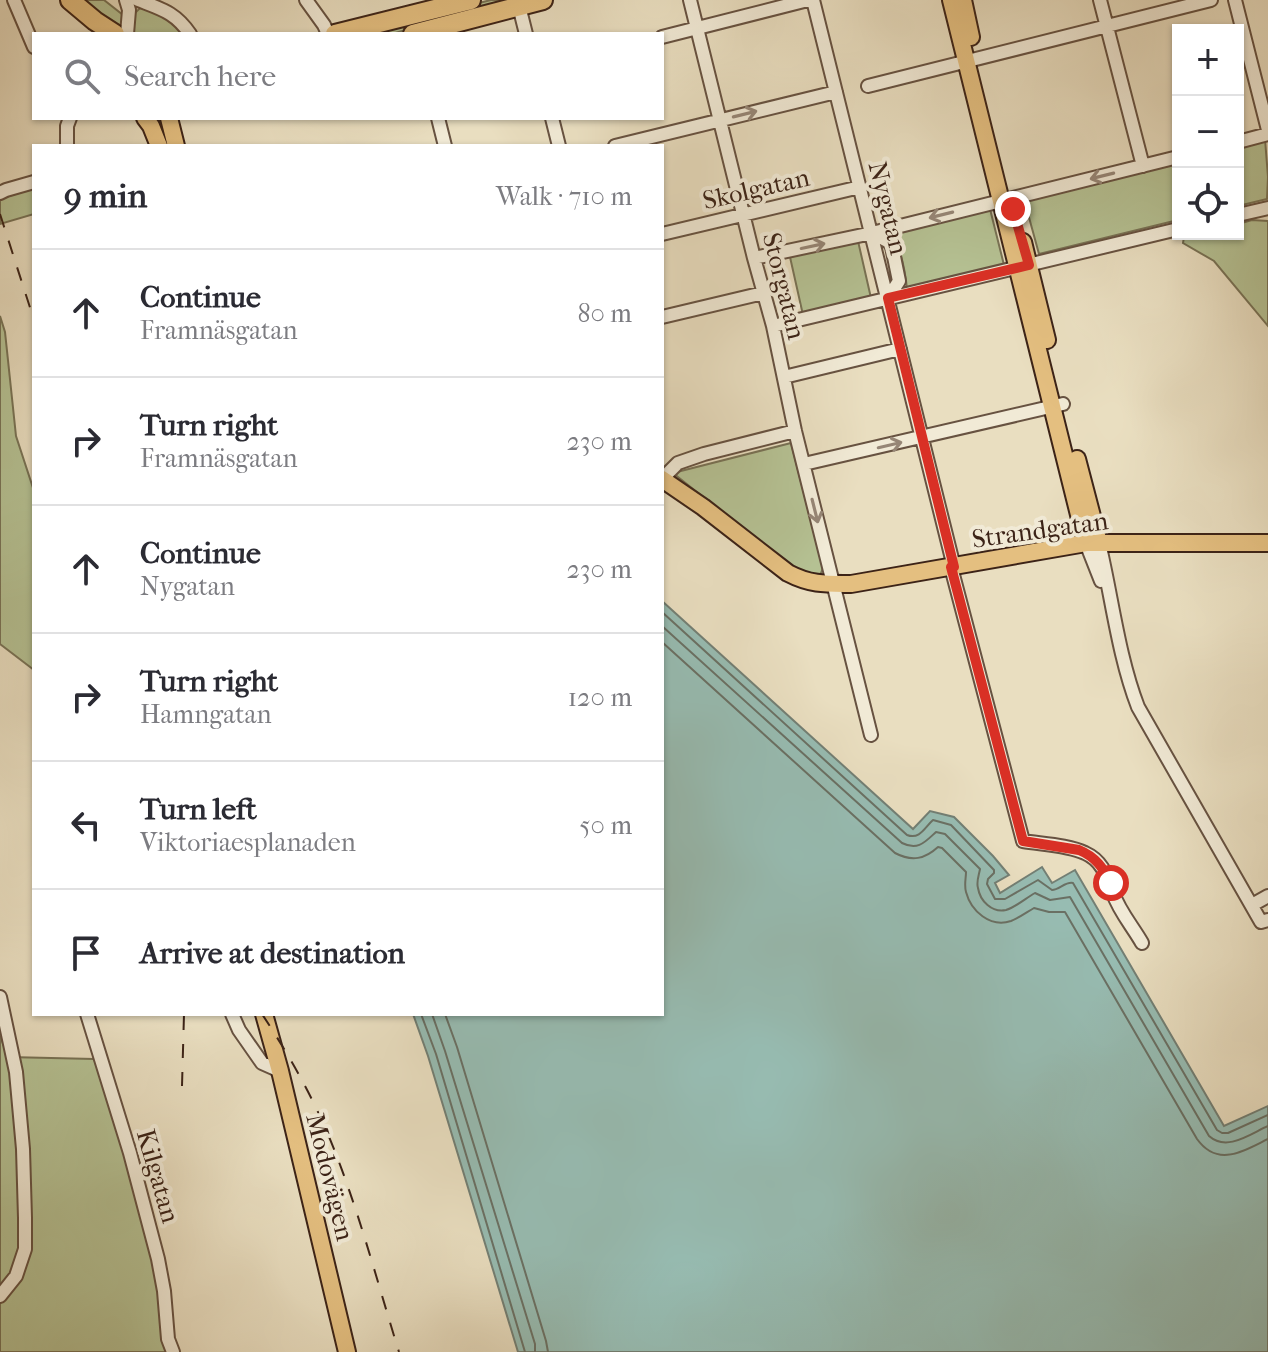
<!DOCTYPE html>
<meta charset="utf-8">
<style>
body{margin:0;font-family:"IM FELL French Canon",serif;background:#f2f2f3;color:#2b2b33}
.controls{position:absolute;right:24px;top:24px;display:grid;overflow:hidden;border-radius:0px;box-shadow:0 2px 6px #0004}
.controls button{width:72px;height:72px;display:grid;place-items:center;padding:0;border:0;border-bottom:2px solid #e1e1e2;background:#fff;color:#2b2b33;font:40px sans-serif}
.stop{position:absolute;width:24px;height:24px;margin:-18px;border:6px solid #d93025;border-radius:50%;background:#fff}
.stop.end{background:#d93025;border-color:#fff;box-shadow:0 2px 8px #0008}
.list{margin:0;padding:0;list-style:none}
h2{display:flex;justify-content:space-between;align-items:center;height:104px;margin:0;padding:0 32px;font-size:34px}
h2 small{font-size:26px;font-weight:400;color:#7c7c81}
.list li{display:grid;grid-template-columns:52px 1fr auto;gap:24px;align-items:center;box-sizing:border-box;height:128px;padding:0 32px;border-top:2px solid #e1e1e2}
.list b{display:block;font-size:30px;white-space:nowrap}
.list p{margin:0;font-size:26px;white-space:nowrap;color:#7c7c81}
.list em{font-size:26px;font-style:normal;color:#7c7c81}
.icon{flex:none;width:44px;height:44px;fill:none;stroke:currentColor;stroke-width:2;stroke-linecap:round;stroke-linejoin:round}
.map{position:relative;flex:none;width:1268px;height:1352px;overflow:hidden}
.search{position:absolute;background:#fff;box-shadow:0 2px 6px #0004;left:32px;top:32px;width:632px;height:88px;display:flex;align-items:center;gap:20px;box-sizing:border-box;padding:0 28px;border-radius:0px;color:#7c7c81;font-size:30px}
.panel{position:absolute;background:#fff;box-shadow:0 2px 6px #0004;left:32px;top:144px;width:632px;height:872px;border-radius:0px}
.map>svg:first-child{display:block}
</style>
<div class="map">
<svg width="1268" height="1352" viewBox="0 0 1268 1352">
<rect width="100%" height="100%" fill="#e9dec0"/>
<filter id="stains"><feTurbulence type="fractalNoise" baseFrequency=".0025" numOctaves="4"/><feColorMatrix values="0 0 0 0 .2 0 0 0 0 .09 0 0 0 0 .02 0 0 0 .5 -.17"/></filter>
<radialGradient id="worn" r=".72"><stop offset=".6" stop-color="#630" stop-opacity="0"/><stop offset="1" stop-color="#630" stop-opacity=".3"/></radialGradient>
<path fill="#b5c193" stroke="#787255" stroke-width="2" d="M79 0H104L123 15 122 34Z
M491 0H500L497 3 392 34H352Z
M142 7 158 10 185 34H132C131 22 131 14 142 7Z
M1265 139 1268 177 1267 199 1238 206V146Z
M1178 161V220L1039 254 1024 199Z
M34 188V214L0 224V199Z
M990 209 1004 265 907 289C905 269 901 251 893 233Z
M1252 220 1268 221V326L1214 261 1183 243 1184 237 1197 234H1238V224Z
M858 241 871 298 803 315 790 257Z
M0 316 5 332 16 436 34 491V670L0 644Z
M791 443 823 568 819 578 802 576 673 473Z
M0 1036 8 1057 94 1059 115 1119 158 1259 173 1352H0Z"/>
<path fill="#97bcb2" stroke="#737f74" stroke-width="2" d="M662 601 913 829 930 811 954 817 993 856 1009 875 995 883 1000 893 1042 867 1052 883 1075 870 1224 1126 1268 1106V1352H518L428 1056 413 1014H662Z"/>
<g fill="none" stroke-linecap="round" stroke-linejoin="round">
<path stroke="#6a7064" stroke-width="2" d="M662 612 907 835C920 840 925 827 933 820L951 825 994 870V873L988 879 987 884 995 899H1005L1038 880 1052 890C1059 890 1066 881 1073 883L1217 1130 1222 1133H1228L1268 1115
M662 626 902 843C918 851 925 842 936 832L945 834 980 869C979 875 976 882 978 888 980 901 992 913 1006 910 1016 907 1026 898 1035 893L1050 900 1070 897 1209 1136C1227 1152 1250 1134 1268 1126
M662 642 895 853C912 862 925 859 938 847L942 848 966 872C966 878 964 885 966 892 971 911 990 928 1011 921 1019 918 1027 912 1034 908L1049 912H1065L1197 1139C1218 1168 1243 1151 1268 1139
M421 1014 436 1054 525 1352
M432 1014 445 1051 535 1344V1352
M445 1014 457 1047 546 1341 548 1352"/>
<defs>
<path id="minor" d="M14 0 34 47
M126 0 129 10 127 34
M138 0C161 9 175 12 190 34
M306 0 324 25 328 34
M690 0 754 258 773 326 795 431 871 735
M813 0 954 567
M1100 0 1143 166
M1235 0 1268 130
M518 2 526 34
M662 37 808 0
M868 86 1211 0
M438 118 445 146
M552 118 559 146
M1238 142 1268 134
M67 146V126L70 118
M615 146 836 92
M0 193 6 190 34 182
M1238 215 1268 208
M872 233 889 242 892 247 899 281 888 298
M662 234 860 187
M754 258 872 233 1178 157
M662 317 763 293
M773 326 1178 229
M784 377 900 349
M804 464 1063 404
M662 479 678 463 704 454 795 431
M1086 543 1101 581
M1099 543C1112 597 1118 655 1138 707L1261 922 1268 920
M951 567 1023 841C1041 844 1069 845 1085 853 1103 861 1107 877 1113 893 1119 911 1133 927 1142 943
M1252 905 1268 896
M0 997 16 1072 23 1149 25 1218V1249L16 1276 0 1296
M87 1014 130 1153 158 1259 164 1291 168 1339 173 1352
M232 1014 239 1030 262 1063 280 1071"/>
<path id="major" d="M951 0 1086 543
M963 0 971 37
M145 118 151 126 159 146
M169 118 176 146
M1023 242 1047 340
M1077 459 1099 543
M662 479 703 507 788 573C811 585 826 584 851 584L1086 543H1268
M264 1014 280 1071 347 1352"/>
<path id="highway" d="M70 0 95 21 115 34
M335 34 471 0
M413 34 543 0"/>
</defs>
<use href="#minor" stroke="#675241" stroke-width="16"/>
<use href="#major" stroke="#3c2317" stroke-width="20"/>
<use href="#highway" stroke="#3c2317" stroke-width="22"/>
<use href="#minor" stroke="#f1ead6" stroke-width="12"/>
<use href="#major" stroke="#e4bf80" stroke-width="16"/>
<use href="#highway" stroke="#e4bf80" stroke-width="18"/>
<path stroke="#3c2317" stroke-width="2" stroke-dasharray="14 14" stroke-linecap="butt" d="M0 214 34 320
M262 1014C287 1052 309 1090 327 1132 357 1203 376 1278 399 1352
M182 1086 184 1014"/>
</g>
<defs><path id="oneway-shaft" d="M-6 0H5M1.5-3L5.5 0L1.5 3" fill="none" stroke-width="1.6" stroke-linecap="round" stroke-linejoin="round" transform="scale(2)"/></defs>
<g stroke="#968676">
<use href="#oneway-shaft" transform="translate(745 114) rotate(-14)"/>
<use href="#oneway-shaft" transform="translate(1102 176) rotate(166)"/>
<use href="#oneway-shaft" transform="translate(941 215) rotate(166)"/>
<use href="#oneway-shaft" transform="translate(813 246) rotate(-12)"/>
<use href="#oneway-shaft" transform="translate(890 445) rotate(-13)"/>
<use href="#oneway-shaft" transform="translate(815 511) rotate(76)"/>
</g>
<g fill="none" stroke-linecap="round" stroke-linejoin="round">
<path stroke="#d93025" stroke-width="10" d="M1013 209 1029 265 888 298 954 567H951L1023 841 1079 850C1096 857 1103 868 1111 883"/>
</g>
<g text-anchor="middle" dominant-baseline="central" stroke-width="8" stroke-linejoin="round" paint-order="stroke">
<g font-size="26" fill="#3c2317" stroke="#f1ead6">
<text transform="translate(756 189) rotate(-13)">Skolgatan</text>
<text transform="translate(888 208) rotate(76)">Nygatan</text>
<text transform="translate(784 286) rotate(76)">Storgatan</text>
<text transform="translate(1040 530) rotate(-8)">Strandgatan</text>
<text transform="translate(158 1176) rotate(74)">Kilgatan</text>
<text transform="translate(330 1177) rotate(76)">Modovägen</text>
</g>
</g>
<rect width="100%" height="100%" filter="url(#stains)"/>
<rect width="100%" height="100%" fill="url(#worn)"/>
</svg>
<div class="controls">
<button>+</button>
<button>−</button>
<button><svg class="icon" aria-label="locate" viewBox="0 0 24 24"><circle cx="12" cy="12" r="6"/><path d="M12 2v4M12 18v4M2 12h4M18 12h4"/></svg></button>
</div>
<div class="stop" style="left:1111px;top:883px"></div>
<div class="stop end" style="left:1013px;top:209px"></div>
<div class="search"><svg class="icon" aria-label="search" viewBox="0 0 24 24"><circle cx="10" cy="10" r="6"/><path d="M15 15l6 6"/></svg>Search here</div>
<section class="panel">
<h2>9 min<small>Walk · 710 m</small></h2>
<ul class="list">
<li><svg class="icon" aria-label="ahead" viewBox="0 0 24 24"><path d="M12 20V5M6 11l6-6 6 6"/></svg><div><b>Continue</b><p>Framnäsgatan</p></div><em>80 m</em></li>
<li><svg class="icon" aria-label="right" viewBox="0 0 24 24"><path d="M7 20v-9h11M14 6l5 5-5 5"/></svg><div><b>Turn right</b><p>Framnäsgatan</p></div><em>230 m</em></li>
<li><svg class="icon" aria-label="ahead" viewBox="0 0 24 24"><path d="M12 20V5M6 11l6-6 6 6"/></svg><div><b>Continue</b><p>Nygatan</p></div><em>230 m</em></li>
<li><svg class="icon" aria-label="right" viewBox="0 0 24 24"><path d="M7 20v-9h11M14 6l5 5-5 5"/></svg><div><b>Turn right</b><p>Hamngatan</p></div><em>120 m</em></li>
<li><svg class="icon" aria-label="left" viewBox="0 0 24 24"><path d="M17 20v-9H6M10 6l-5 5 5 5"/></svg><div><b>Turn left</b><p>Viktoriaesplanaden</p></div><em>50 m</em></li>
<li><svg class="icon" aria-label="arrive" viewBox="0 0 24 24"><path d="M6 21V4h12l-3 4 3 4H6"/></svg><div><b>Arrive at destination</b></div></li>
</ul>
</section>
</div>
